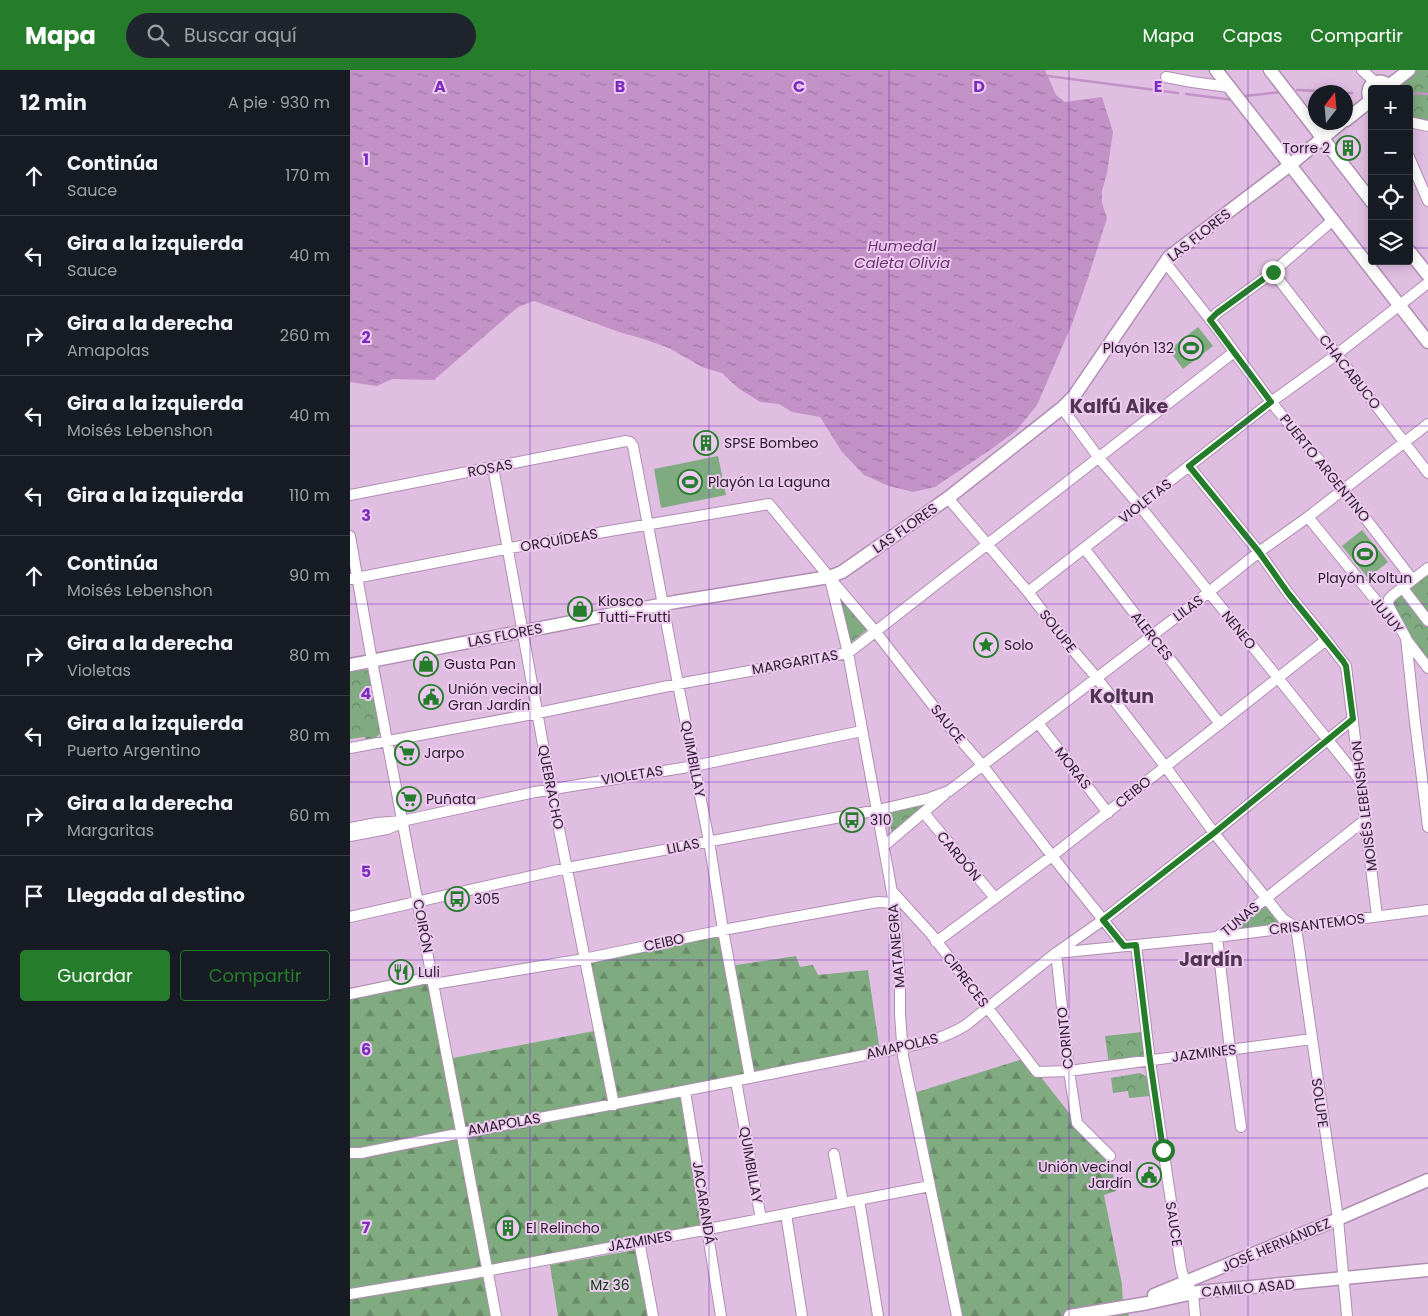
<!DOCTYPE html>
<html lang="es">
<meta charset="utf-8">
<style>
body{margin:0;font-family:Poppins,sans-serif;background:#20242c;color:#f1f3f6}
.controls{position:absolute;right:15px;top:15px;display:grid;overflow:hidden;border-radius:5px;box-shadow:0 2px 12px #0003}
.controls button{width:45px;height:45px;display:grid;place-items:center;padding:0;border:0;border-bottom:1px solid #363941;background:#171b24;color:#f1f3f6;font:25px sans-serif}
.compass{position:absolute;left:958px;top:15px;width:45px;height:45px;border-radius:50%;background:#171b24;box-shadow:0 2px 12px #0003;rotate:16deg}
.stop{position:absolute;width:15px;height:15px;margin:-11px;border:4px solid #257d2b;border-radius:50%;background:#fff}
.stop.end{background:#257d2b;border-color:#fff;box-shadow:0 1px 5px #0008}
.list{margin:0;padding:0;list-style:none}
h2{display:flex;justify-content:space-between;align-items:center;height:65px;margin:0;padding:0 20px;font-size:21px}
h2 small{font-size:16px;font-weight:400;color:#9ea1a6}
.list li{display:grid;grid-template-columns:32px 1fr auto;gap:15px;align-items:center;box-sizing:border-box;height:80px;padding:0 20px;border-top:1px solid #363941}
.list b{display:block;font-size:19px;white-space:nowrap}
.list p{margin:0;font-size:16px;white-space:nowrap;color:#9ea1a6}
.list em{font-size:16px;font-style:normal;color:#9ea1a6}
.actions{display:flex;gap:10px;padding:15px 20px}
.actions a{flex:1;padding:11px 0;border:1px solid #257d2b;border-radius:5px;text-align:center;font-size:18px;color:#257d2b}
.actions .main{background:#257d2b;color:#fff}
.icon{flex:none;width:28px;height:28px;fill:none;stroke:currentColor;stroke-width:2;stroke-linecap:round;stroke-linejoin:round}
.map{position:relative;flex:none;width:1078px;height:1246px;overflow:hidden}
header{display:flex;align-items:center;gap:30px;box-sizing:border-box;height:70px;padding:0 25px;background:#257d2b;color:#fff}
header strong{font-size:24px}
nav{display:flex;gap:28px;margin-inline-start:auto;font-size:18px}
.search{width:350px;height:45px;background:#20242c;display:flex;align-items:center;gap:12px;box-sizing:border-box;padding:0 18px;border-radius:28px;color:#9ea1a6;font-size:19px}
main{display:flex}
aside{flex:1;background:#171b24}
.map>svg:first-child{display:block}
</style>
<header>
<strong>Mapa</strong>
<div class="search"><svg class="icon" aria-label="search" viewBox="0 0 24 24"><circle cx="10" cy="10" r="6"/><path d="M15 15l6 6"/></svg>Buscar aquí</div>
<nav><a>Mapa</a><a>Capas</a><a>Compartir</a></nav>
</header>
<main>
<aside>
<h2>12 min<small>A pie · 930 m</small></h2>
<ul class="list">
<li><svg class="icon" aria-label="ahead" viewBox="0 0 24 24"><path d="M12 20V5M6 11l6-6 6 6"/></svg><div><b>Continúa</b><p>Sauce</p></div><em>170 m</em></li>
<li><svg class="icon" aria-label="left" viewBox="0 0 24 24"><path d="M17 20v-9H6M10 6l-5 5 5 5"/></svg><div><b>Gira a la izquierda</b><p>Sauce</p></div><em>40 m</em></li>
<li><svg class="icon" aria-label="right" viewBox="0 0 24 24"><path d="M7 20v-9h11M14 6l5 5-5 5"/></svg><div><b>Gira a la derecha</b><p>Amapolas</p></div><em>260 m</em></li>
<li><svg class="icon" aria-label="left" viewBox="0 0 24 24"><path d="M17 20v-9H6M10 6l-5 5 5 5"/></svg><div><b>Gira a la izquierda</b><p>Moisés Lebenshon</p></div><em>40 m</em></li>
<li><svg class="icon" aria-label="left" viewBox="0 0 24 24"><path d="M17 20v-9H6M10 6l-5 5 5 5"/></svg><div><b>Gira a la izquierda</b></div><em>110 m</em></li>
<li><svg class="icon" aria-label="ahead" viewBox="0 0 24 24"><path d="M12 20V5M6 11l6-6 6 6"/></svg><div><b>Continúa</b><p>Moisés Lebenshon</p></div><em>90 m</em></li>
<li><svg class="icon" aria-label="right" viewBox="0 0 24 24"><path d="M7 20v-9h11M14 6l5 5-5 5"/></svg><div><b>Gira a la derecha</b><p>Violetas</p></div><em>80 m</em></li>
<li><svg class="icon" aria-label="left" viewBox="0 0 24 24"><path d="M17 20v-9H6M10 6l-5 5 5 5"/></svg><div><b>Gira a la izquierda</b><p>Puerto Argentino</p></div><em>80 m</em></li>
<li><svg class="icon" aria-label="right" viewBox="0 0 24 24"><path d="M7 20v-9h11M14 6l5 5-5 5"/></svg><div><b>Gira a la derecha</b><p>Margaritas</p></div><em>60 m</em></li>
<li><svg class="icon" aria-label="arrive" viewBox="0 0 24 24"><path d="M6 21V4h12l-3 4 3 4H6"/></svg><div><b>Llegada al destino</b></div></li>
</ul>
<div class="actions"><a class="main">Guardar</a><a>Compartir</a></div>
</aside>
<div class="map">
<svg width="1078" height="1246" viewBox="0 0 1078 1246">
<defs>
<pattern id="forest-firs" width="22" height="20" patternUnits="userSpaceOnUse" patternTransform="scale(1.25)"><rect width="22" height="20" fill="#80aa7f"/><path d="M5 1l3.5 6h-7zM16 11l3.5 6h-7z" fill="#698a68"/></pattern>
<pattern id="park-crowns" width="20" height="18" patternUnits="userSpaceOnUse" patternTransform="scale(1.25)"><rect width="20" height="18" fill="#80aa7f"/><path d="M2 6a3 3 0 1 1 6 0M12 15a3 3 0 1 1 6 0" fill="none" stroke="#698a68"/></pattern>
<pattern id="water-ripples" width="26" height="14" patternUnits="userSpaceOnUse" patternTransform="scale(1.25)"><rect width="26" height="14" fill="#c291c6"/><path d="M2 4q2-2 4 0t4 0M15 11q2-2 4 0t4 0" fill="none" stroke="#9e76a1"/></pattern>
</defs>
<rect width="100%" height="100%" fill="#e0bee2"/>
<path fill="#80aa7f" d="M848 257 863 276 833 299 819 280Z
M368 386 376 425 311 438 304 399Z
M1012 460 1038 492 1018 508 992 476Z"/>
<path fill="url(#forest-firs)" d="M373 860 380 896 446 886 450 897 463 895 468 905 518 900 530 982 336 1021 358 1159 138 1201 146 1246H0V924L82 907 98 989 108 987 249 960 234 889Z
M676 988 727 1053 760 1086 766 1121 754 1125 772 1214 773 1237 778 1243 779 1246H607L561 1024Z
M286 1180 297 1246H208L200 1195Z"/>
<path fill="url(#park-crowns)" d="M1059 0H1078V56L1059 52V19H1041Z
M1078 498V598L1056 568 1039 529Z
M483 516 519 558 498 575Z
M13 599 20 601 32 662 25 668 17 670 14 667 0 669V601Z
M583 730 542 764 538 742Z
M913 832 935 854 880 861Z
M792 962 794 984 790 990 759 995 755 966Z
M790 1003 797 1007 800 1026 779 1028 778 1021 763 1023 761 1008Z"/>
<path fill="url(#water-ripples)" d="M0 0H695L706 25 715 32 752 27 763 62 757 103 752 121V133L757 148 738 208 722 254 687 335 666 361 640 380 585 417 563 422 539 416 514 405 492 382 470 347 442 342 429 334 410 332 388 318 372 303 352 297 319 278 294 269 269 262 184 231 168 237 84 310 42 309 27 316 0 312Z"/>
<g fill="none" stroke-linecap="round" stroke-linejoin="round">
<path stroke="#c291c6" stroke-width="2.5" d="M698 6 828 23
M947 20 992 22
M996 23H1002
M1059 23 1078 24
M836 24 884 30
M895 26 930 22"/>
<defs>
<path id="minor" d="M1012 0 1025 12
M816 7 842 12 879 17
M1059 52 1078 56
M1059 87 1078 131
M815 192 866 257 921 332 993 419 1062 509
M923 202 1078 403
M860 250 867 243 923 202 983 150
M712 338 749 388 789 435 1010 710
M839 396 909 482 938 523 976 570 996 596 1027 846
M143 397 201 719 264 1035
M0 425 276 371 280 372 283 376 328 614 359 771 373 860 400 1008
M598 428 678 522 717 573 746 607 815 696 864 763 916 828 933 849 946 857
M958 447 1041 549
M0 466 22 591 146 1246
M734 478 870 654
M1078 498 1043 525 1039 529 1038 535 1056 568 1064 644 1078 757
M0 509 171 476 419 434 489 519 525 561 602 660 633 696 702 786 774 876
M481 513 498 583 544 833 550 908V944L553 986 607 1246
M1052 517 1078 551
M678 522 839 396 921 332 986 285 1078 213
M1056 569 1078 598
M688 653 758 743
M0 678 188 643 328 614 498 583 884 282
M574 743 645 828
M0 758 27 753 52 751 185 722 344 696 512 661
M0 766 37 759 47 755
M534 776 594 725
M542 821 581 864 687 1002 719 1001 962 969
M0 847 217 798 528 740 580 728 599 721 859 522 909 482 958 447 1078 354
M946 857 988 1149 997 1246
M586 872 702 786 976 570
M786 875 800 991 831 1198 834 1209 843 1223 845 1246
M84 914 234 889 373 860 516 834 528 832 544 833
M0 924 82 907
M386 1011 411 1149
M335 1021 371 1246
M891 1057 880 980 867 867 1015 750
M0 1083H11C157 1053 303 1028 449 998 476 993 503 987 531 982 560 976 591 971 616 955L706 883 753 850 864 763 1003 649
M484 1084 493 1133
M760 1086 727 1053 719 1001 706 883 867 867 1078 840
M509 1130 528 1246
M436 1144 452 1246
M289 1171 303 1246
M0 1224 120 1204 369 1157 580 1116"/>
<path id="tertiary" d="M866 0 1078 272
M920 0 1022 132
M1040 15 1059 0
M1022 32C1010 17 1031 2 1041 19
M996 50 1020 31
M1059 181 1078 205
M0 595 325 532 479 507 492 502 598 428 712 338 724 326 819 187 940 95 992 52
M804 1225 988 1149 1078 1110
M720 1246 798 1233 848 1222 1078 1200"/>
</defs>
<use href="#minor" stroke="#af8eb1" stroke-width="12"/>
<use href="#tertiary" stroke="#af8eb1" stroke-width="15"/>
<use href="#minor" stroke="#fff" stroke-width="10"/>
<use href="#tertiary" stroke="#fff" stroke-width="12"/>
</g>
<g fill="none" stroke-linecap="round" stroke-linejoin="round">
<path stroke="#257d2b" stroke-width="6" d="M813 1080 800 990 786 875 774 876 753 850 864 763 1003 649 996 596 993 591 938 523 909 482 839 396 921 332 860 250 867 243 923 202"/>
</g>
<path fill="none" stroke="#7b2cbf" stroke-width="1" stroke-opacity="0.55" d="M180 0V1246M359 0V1246M539 0V1246M719 0V1246M898 0V1246M0 178H1022M1059 178H1078M0 356H1078M0 534H1078M0 712H1078M0 890H1078M0 1068H1078"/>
<defs>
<symbol id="building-ring" viewBox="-11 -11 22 22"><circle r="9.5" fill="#edcaef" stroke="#257d2b" stroke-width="1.5"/><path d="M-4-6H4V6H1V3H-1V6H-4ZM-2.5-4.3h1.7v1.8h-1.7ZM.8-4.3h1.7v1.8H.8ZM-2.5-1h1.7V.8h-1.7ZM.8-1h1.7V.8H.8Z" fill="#257d2b"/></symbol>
<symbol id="stadium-ring" viewBox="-11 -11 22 22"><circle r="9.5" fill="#edcaef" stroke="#257d2b" stroke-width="1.5"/><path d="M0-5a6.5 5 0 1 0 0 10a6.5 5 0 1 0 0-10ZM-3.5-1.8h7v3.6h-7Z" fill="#257d2b"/></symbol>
<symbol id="shop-ring" viewBox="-11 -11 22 22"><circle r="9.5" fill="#edcaef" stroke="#257d2b" stroke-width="1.5"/><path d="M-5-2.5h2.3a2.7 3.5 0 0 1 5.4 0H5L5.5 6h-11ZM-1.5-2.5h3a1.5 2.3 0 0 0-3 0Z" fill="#257d2b"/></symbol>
<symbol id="sight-ring" viewBox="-11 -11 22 22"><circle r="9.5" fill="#edcaef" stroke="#257d2b" stroke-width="1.5"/><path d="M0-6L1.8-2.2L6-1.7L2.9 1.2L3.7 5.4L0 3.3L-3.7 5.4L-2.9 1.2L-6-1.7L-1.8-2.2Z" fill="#257d2b"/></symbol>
<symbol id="civic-ring" viewBox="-11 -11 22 22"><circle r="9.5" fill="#edcaef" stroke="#257d2b" stroke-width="1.5"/><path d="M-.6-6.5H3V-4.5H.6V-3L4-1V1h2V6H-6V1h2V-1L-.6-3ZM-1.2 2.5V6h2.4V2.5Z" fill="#257d2b"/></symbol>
<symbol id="supermarket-ring" viewBox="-11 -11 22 22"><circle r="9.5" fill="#edcaef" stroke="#257d2b" stroke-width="1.5"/><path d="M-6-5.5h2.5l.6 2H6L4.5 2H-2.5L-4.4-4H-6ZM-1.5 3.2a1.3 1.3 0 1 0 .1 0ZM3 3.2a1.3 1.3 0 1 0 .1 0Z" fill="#257d2b"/></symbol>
<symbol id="bus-ring" viewBox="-11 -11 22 22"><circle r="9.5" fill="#edcaef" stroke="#257d2b" stroke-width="1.5"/><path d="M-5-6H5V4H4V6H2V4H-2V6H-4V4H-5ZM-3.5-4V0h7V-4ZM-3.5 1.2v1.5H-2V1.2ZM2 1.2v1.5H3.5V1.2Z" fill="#257d2b"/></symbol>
<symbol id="restaurant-ring" viewBox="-11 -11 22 22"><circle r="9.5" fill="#edcaef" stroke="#257d2b" stroke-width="1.5"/><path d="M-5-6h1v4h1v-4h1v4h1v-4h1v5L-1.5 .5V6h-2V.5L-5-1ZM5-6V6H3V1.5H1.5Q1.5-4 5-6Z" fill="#257d2b"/></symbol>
</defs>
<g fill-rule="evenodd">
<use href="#building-ring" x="984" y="64" width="28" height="28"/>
<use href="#stadium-ring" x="827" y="264" width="28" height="28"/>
<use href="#building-ring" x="342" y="359" width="28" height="28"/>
<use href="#stadium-ring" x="326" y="398" width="28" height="28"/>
<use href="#stadium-ring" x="1001" y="470" width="28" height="28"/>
<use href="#shop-ring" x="216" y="525" width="28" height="28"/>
<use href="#sight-ring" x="622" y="561" width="28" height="28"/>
<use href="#shop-ring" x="62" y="580" width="28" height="28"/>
<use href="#civic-ring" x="67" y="613" width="28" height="28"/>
<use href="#supermarket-ring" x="43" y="669" width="28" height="28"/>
<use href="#supermarket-ring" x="45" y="715" width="28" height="28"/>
<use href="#bus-ring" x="488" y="736" width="28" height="28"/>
<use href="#bus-ring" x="93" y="815" width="28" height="28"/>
<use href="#restaurant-ring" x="37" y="888" width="28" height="28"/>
<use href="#civic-ring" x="785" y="1091" width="28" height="28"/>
<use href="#building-ring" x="144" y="1144" width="28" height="28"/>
</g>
<g text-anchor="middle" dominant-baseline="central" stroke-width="4" stroke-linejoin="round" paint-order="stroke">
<g font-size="14" fill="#291c2a" stroke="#edcaef" text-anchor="start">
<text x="980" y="78" text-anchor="end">Torre 2</text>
<text x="824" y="278" text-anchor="end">Playón 132</text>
<text x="374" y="373">SPSE Bombeo</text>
<text x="358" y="412">Playón La Laguna</text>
<text x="1015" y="508" text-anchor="middle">Playón Koltun</text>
<text x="248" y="531">Kiosco<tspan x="248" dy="16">Tutti-Frutti</tspan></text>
<text x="654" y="575">Solo</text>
<text x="94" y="594">Gusta Pan</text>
<text x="98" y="619">Unión vecinal<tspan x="98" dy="16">Gran Jardín</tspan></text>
<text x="74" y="683">Jarpo</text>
<text x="76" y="729">Puñata</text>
<text x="520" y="750">310</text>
<text x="124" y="829">305</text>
<text x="68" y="902">Luli</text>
<text x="782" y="1097" text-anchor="end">Unión vecinal<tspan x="782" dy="16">Jardín</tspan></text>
<text x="176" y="1158">El Relincho</text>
</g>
<g font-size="14" fill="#291c2a" stroke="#edcaef">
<text transform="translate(849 165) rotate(-38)">LAS FLORES</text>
<text transform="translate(1000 302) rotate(52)">CHACABUCO</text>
<text transform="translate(140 398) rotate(-11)">ROSAS</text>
<text transform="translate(975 398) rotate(51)">PUERTO ARGENTINO</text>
<text transform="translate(795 431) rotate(-38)">VIOLETAS</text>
<text transform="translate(555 458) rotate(-35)">LAS FLORES</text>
<text transform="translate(209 470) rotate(-10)">ORQUÍDEAS</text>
<text transform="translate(838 538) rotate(-37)">LILAS</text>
<text transform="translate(1037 545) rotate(51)">JUJUY</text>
<text transform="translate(889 560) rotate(51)">NENEO</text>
<text transform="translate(708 561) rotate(52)">SOLUPE</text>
<text transform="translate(155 565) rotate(-11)">LAS FLORES</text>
<text transform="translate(802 566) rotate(52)">ALERCES</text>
<text transform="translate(445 592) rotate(-10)">MARGARITAS</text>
<text transform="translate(598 654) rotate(51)">SAUCE</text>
<text transform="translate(343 689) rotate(79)">QUIMBILLAY</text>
<text transform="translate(723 698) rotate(52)">MORAS</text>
<text transform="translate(282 705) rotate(-9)">VIOLETAS</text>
<text transform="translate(201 717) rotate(79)">QUEBRACHO</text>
<text transform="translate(783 722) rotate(-39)">CEIBO</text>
<text transform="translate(1014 736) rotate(-97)">MOISÉS LEBENSHON</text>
<text transform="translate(333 776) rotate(-11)">LILAS</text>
<text transform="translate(609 786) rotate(50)">CARDÓN</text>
<text transform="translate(890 849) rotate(-40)">TUNAS</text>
<text transform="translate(967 854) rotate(-7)">CRISANTEMOS</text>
<text transform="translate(73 856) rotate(79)">COIRÓN</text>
<text transform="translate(314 872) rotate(-12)">CEIBO</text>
<text transform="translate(546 876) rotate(-95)">MATANEGRA</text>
<text transform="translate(616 910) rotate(52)">CIPRECES</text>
<text transform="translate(715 968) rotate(-96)">CORINTO</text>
<text transform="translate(552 976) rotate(-13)">AMAPOLAS</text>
<text transform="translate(854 983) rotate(-7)">JAZMINES</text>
<text transform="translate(970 1033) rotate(82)">SOLUPE</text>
<text transform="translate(154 1054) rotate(-10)">AMAPOLAS</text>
<text transform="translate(401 1095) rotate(80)">QUIMBILLAY</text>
<text transform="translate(354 1133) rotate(81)">JACARANDÁ</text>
<text transform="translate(824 1154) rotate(81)">SAUCE</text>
<text transform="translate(290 1171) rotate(-10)">JAZMINES</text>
<text transform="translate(926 1175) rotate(-23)">JOSÉ HERNÁNDEZ</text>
<text transform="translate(898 1218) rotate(-5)">CAMILO ASAD</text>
</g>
<g font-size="14" fill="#09420f" stroke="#edcaef">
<text x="260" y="1215">Mz 36</text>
</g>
<g font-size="15" font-style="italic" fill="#6b3071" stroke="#edcaef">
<text x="552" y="175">Humedal<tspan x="552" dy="17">Caleta Olivia</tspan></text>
</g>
<g font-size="19" font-weight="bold" fill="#503453" stroke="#edcaef">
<text x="769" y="336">Kalfú Aike</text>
<text x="772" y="626">Koltun</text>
<text x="861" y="889">Jardín</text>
</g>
</g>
<g font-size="16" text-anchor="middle" font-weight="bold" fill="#7b2cbf" stroke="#edcaef" stroke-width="4" stroke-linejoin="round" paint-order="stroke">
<text x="90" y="22">A</text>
<text x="270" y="22">B</text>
<text x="449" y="22">C</text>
<text x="629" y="22">D</text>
<text x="808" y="22">E</text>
<text x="16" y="95">1</text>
<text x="16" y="273">2</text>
<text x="16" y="451">3</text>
<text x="16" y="629">4</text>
<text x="16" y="807">5</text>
<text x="16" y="985">6</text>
<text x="16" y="1163">7</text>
</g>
</svg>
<div class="controls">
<button>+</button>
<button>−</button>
<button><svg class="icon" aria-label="locate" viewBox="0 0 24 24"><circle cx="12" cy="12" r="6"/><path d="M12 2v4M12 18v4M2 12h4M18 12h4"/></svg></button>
<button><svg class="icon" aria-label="layers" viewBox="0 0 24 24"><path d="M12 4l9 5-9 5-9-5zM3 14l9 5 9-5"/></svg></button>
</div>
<svg class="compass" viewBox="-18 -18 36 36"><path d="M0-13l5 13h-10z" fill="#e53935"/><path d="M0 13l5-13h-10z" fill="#9ea1a6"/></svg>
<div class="stop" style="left:813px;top:1080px"></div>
<div class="stop end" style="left:923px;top:202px"></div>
</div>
</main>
